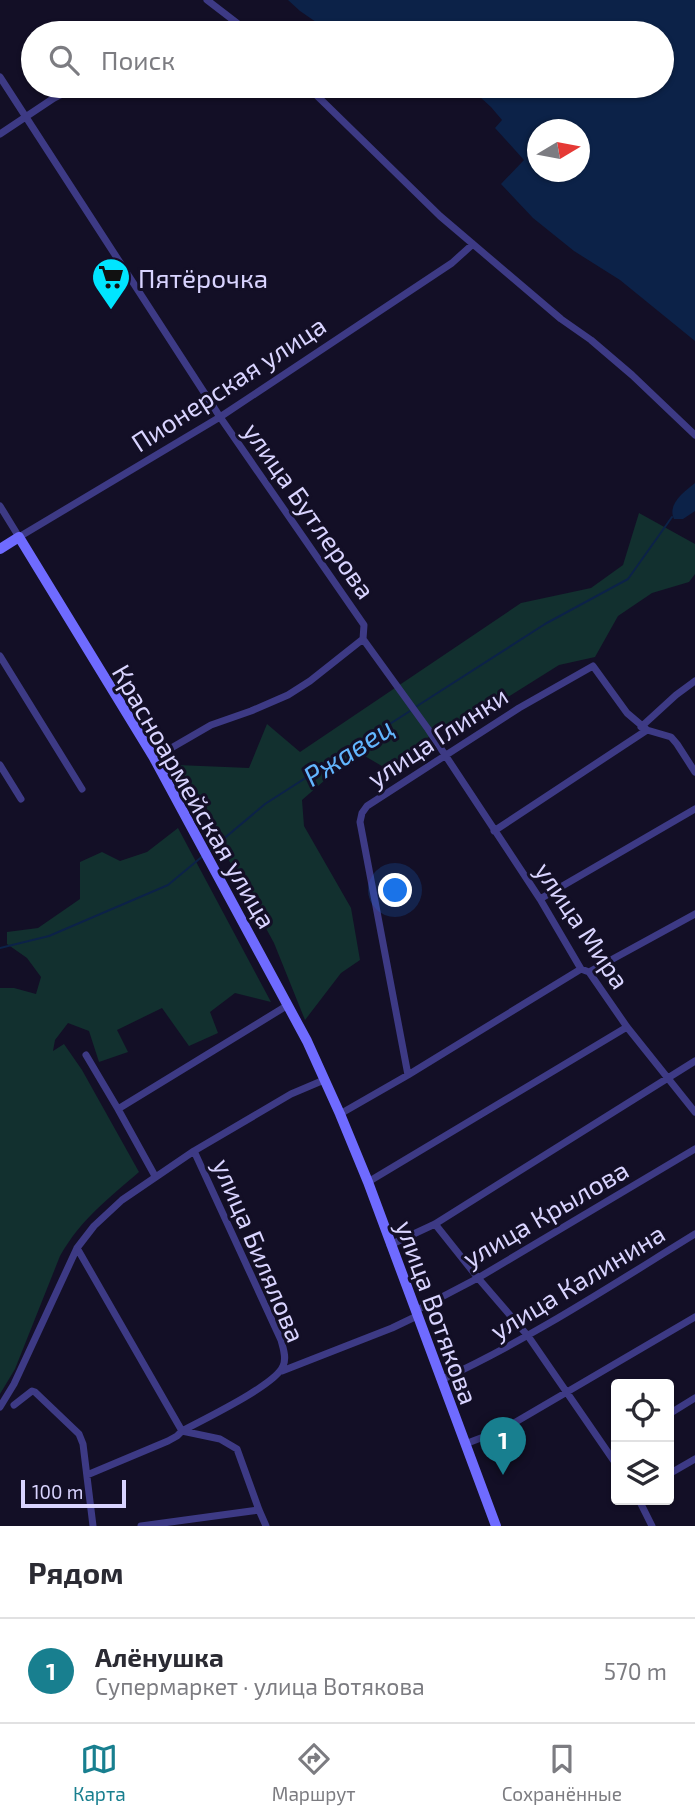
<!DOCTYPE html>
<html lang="ru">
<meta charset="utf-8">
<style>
body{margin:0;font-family:"Exo 2",sans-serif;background:#f2f2f3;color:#2b2b33}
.controls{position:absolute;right:21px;bottom:21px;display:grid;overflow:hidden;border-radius:7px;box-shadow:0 2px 5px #0004}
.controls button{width:63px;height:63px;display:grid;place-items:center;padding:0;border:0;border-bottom:2px solid #e1e1e2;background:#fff;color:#2b2b33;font:35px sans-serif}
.compass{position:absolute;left:527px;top:119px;width:63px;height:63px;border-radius:50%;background:#fff;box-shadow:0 2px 5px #0004;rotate:80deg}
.scale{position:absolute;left:21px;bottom:18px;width:105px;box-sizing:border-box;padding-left:7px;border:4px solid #d9d4ff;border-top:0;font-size:19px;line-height:24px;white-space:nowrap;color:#d9d4ff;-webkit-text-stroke:5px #130f26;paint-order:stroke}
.you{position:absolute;left:396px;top:891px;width:24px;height:24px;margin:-18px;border:5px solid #fff;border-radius:50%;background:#1a73e8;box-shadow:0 0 0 10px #1a73e833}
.badge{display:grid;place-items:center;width:46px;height:46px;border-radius:50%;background:#187f8f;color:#fff;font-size:23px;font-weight:700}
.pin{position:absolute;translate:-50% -58px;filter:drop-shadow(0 2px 4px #0008)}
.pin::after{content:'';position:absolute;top:37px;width:24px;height:21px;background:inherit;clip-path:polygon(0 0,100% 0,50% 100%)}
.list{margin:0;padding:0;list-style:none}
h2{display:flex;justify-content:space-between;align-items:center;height:91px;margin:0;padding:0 28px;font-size:30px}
h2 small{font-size:23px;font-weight:400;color:#7c7c81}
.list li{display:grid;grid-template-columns:46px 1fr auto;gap:21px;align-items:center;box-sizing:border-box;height:105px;padding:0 28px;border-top:2px solid #e1e1e2}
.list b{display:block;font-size:26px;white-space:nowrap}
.list p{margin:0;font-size:23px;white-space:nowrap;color:#7c7c81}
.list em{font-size:23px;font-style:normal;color:#7c7c81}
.icon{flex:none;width:38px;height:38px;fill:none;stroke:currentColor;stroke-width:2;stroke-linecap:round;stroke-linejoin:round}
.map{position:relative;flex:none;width:695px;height:1526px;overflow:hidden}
.search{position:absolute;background:#fff;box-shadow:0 2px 5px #0004;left:21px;right:21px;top:21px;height:77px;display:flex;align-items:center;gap:18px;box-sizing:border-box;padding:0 24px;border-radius:38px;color:#7c7c81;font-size:26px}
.sheet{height:196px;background:#fff}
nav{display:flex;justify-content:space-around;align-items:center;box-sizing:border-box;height:98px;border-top:2px solid #e1e1e2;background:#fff;font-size:19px;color:#7c7c81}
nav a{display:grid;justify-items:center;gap:4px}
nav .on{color:#187f8f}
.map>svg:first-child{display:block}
</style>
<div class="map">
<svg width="695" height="1526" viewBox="0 0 695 1526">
<rect width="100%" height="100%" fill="#130f26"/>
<path fill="#12302f" d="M639 513 695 544V574L689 582 652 593 618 616 595 657 559 665 465 724 439 729 387 769 363 755 325 780 302 800 304 826 351 908 360 960 341 973 305 1020 274 943 177 765 249 768 267 724 300 752 521 603 591 588 623 565Z
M178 828 271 1002 235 993 210 1012 218 1033 189 1046 162 1008 117 1030 128 1052 99 1062 89 1031 68 1023 55 1040 53 1051 64 1044 82 1070 139 1172C108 1199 81 1219 60 1256L15 1369 0 1394V988H14L36 994 41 977 27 958 7 944V932L38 928 80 899V862L102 852 120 861 147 852Z"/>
<path fill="#0c2248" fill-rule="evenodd" d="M288 0H695V341L620 280 574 251 533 218 501 184 524 160 495 128 502 120 491 107 468 86H662V33H381L369 23 360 33H332L300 11ZM538 130H580V172H538Z
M695 483V511L683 519H674C667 504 684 492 695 483Z"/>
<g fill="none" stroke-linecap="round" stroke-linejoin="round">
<path stroke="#0c2248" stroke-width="2" d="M414 708 545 624 628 579 672 517
M208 852 265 804 410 711
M0 948 49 936 168 885 204 855"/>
<path stroke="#3d3a85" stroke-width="7" d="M207 0 250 33
M0 77 220 417 364 625 363 639 428 729 540 899 581 969 589 972 627 1027 695 1112
M307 86 440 216 561 319 591 340 632 375 695 435
M0 134 54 98 78 86
M0 506 19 537 220 417 452 263 473 244
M0 656 82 789
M641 727 676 695 695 681
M154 758 211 725 251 711 288 695 310 681 363 639
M0 765 21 799
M494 831 647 730
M540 899 695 809
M589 972 695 914
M86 1055 118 1109
M408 1075 360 822 362 813 367 806 519 708 593 666 627 713 647 730 671 737 677 744 695 772
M340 1114 408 1075 581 969
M194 1151 281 1340C283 1348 287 1358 283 1366 276 1385 202 1420 182 1431L220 1439 237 1449 259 1510 266 1526
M155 1176 118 1109 288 1005
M368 1182 627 1027
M435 1224 478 1278 528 1336 616 1464
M390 1245 435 1224 695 1061
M77 1248 182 1431 177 1436 168 1441 87 1475
M415 1311 478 1278 695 1149
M282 1371 392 1328 417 1316
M441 1380C530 1339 612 1285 695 1234
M14 1405 32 1391 35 1392 79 1434 83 1444 93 1526
M0 1407 14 1384 77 1248 94 1226 122 1200 194 1151 291 1094 324 1080
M669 1414 695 1398
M465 1444 502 1430 695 1317
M669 1474 695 1459
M639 1500 652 1526
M141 1526 259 1510"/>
<path stroke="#6f6bff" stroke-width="10" d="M0 549 19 537 154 758 307 1041 340 1114 368 1182 496 1526"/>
</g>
<defs>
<symbol id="supermarket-pin" viewBox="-11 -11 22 30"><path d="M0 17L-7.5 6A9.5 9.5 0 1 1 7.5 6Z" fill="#00e5ff" stroke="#130f26"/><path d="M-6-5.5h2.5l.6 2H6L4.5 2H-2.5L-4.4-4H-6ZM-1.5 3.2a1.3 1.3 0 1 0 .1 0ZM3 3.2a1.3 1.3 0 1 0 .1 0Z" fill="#111"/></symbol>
</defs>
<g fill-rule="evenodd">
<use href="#supermarket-pin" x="89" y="255" width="44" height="60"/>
</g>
<g text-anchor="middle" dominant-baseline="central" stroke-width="6" stroke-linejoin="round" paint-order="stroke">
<g font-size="26" fill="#d9d4ff" stroke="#130f26" text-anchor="start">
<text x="138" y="277">Пятёрочка</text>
</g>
<g font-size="26" fill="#d9d4ff" stroke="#130f26">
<text transform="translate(228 383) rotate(-33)">Пионерская улица</text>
<text transform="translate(310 510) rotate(55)">улица Бутлерова</text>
<text transform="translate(437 736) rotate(-33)">улица Глинки</text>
<text transform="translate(195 796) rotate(60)">Красноармейская улица</text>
<text transform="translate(583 925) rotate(56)">улица Мира</text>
<text transform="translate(545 1213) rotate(-30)">улица Крылова</text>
<text transform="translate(260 1250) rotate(67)">улица Билялова</text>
<text transform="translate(577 1281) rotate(-31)">улица Калинина</text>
<text transform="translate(438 1312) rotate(70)">улица Вотякова</text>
</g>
<g font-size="28" font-style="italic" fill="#62b6ff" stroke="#130f26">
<text transform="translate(348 751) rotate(-33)">Ржавец</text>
</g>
</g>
</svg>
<div class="controls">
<button><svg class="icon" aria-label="locate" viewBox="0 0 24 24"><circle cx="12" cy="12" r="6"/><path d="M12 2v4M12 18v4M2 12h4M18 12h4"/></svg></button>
<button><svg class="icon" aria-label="layers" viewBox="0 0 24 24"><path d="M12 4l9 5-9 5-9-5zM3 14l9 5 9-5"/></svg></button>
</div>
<svg class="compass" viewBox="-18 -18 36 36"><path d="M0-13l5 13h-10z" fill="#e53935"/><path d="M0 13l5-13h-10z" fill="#7c7c81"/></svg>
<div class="scale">100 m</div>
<div class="you"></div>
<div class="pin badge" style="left:503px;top:1475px">1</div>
<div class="search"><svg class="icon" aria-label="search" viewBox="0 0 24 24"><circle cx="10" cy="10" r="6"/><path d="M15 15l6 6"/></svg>Поиск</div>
</div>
<section class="sheet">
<h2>Рядом<small></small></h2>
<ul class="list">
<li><span class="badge">1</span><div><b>Алёнушка</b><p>Супермаркет · улица Вотякова</p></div><em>570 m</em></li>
</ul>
</section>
<nav>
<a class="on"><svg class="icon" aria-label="map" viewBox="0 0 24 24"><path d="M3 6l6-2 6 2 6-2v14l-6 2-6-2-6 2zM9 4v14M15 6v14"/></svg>Карта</a>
<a><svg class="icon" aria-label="directions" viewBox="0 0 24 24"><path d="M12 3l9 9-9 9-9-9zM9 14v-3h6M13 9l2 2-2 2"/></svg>Маршрут</a>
<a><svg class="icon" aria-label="saved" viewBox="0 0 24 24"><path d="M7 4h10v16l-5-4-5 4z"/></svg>Сохранённые</a>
</nav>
